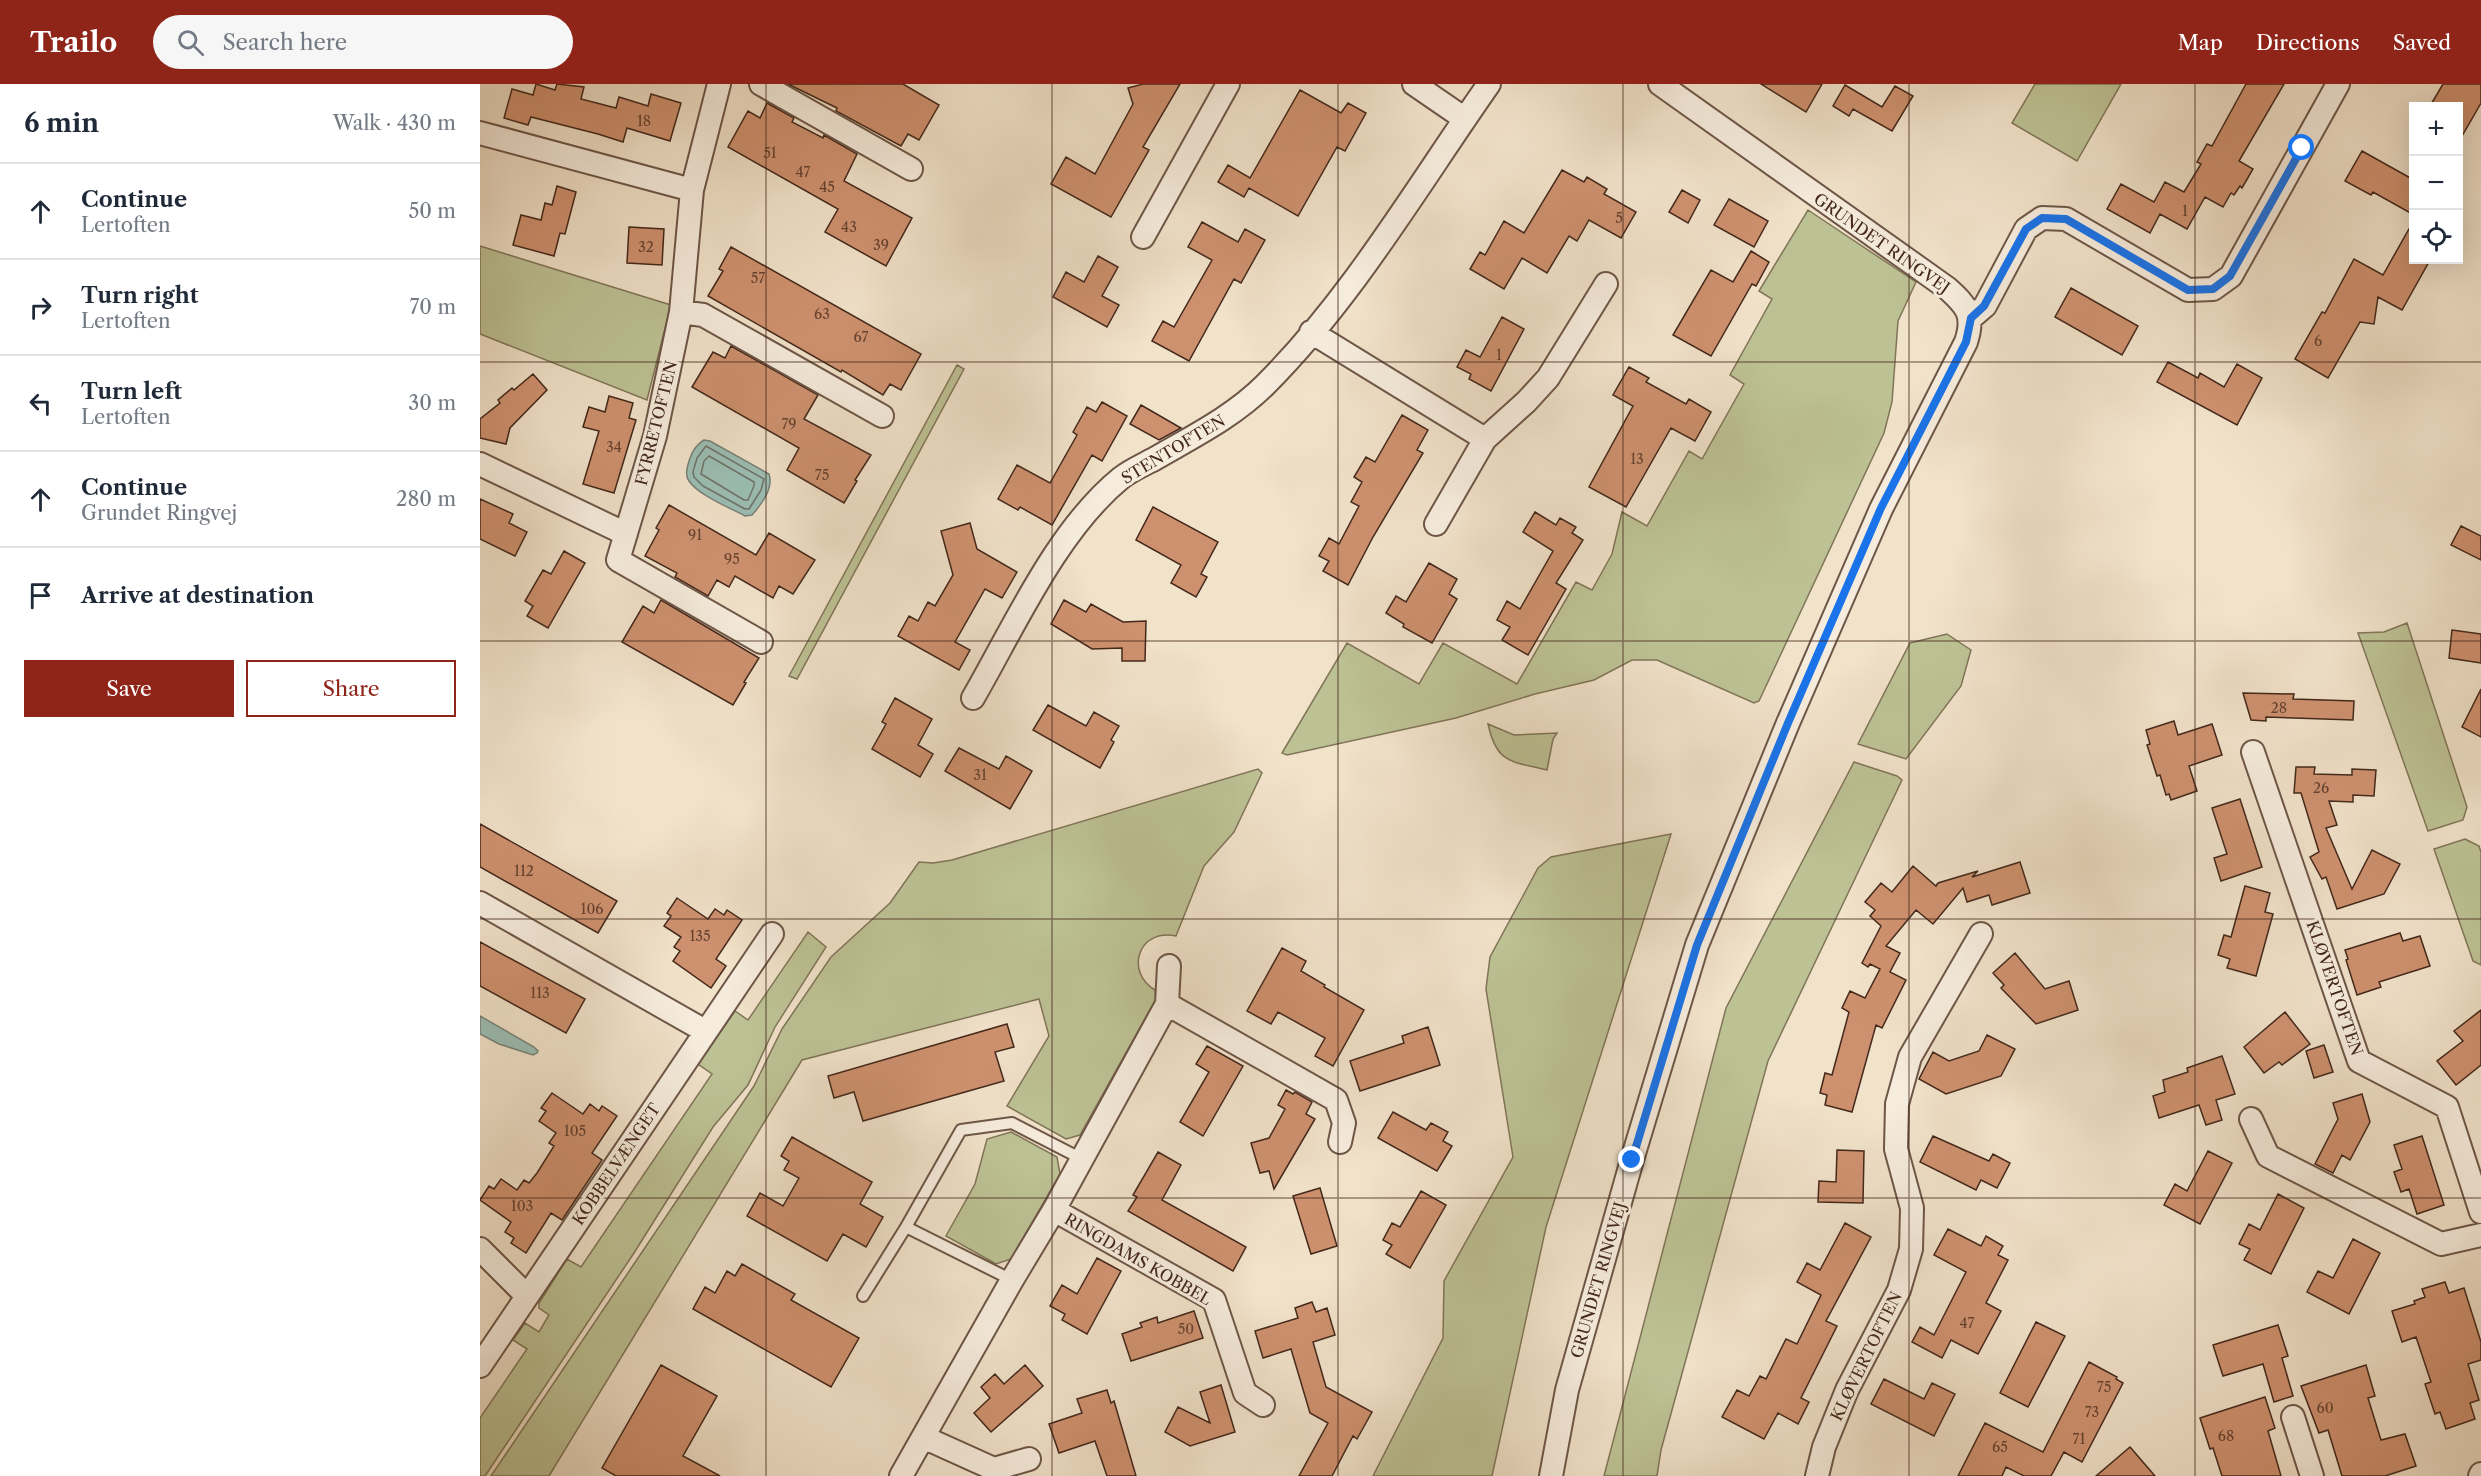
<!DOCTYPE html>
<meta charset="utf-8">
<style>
body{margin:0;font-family:"Libre Caslon Text",serif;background:#f6f6f7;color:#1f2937}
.controls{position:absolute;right:18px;top:18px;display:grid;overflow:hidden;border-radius:0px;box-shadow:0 6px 24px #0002}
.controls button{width:54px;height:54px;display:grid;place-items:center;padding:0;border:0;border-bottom:2px solid #e0e1e3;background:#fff;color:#1f2937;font:30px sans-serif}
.stop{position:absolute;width:18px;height:18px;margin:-14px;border:4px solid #1a73e8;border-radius:50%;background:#fff}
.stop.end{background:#1a73e8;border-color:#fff;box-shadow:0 2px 6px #0008}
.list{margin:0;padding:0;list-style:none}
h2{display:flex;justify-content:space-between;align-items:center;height:78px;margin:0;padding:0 24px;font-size:26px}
h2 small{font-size:20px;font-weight:400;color:#747a83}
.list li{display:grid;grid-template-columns:39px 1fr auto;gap:18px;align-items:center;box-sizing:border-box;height:96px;padding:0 24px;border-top:2px solid #e0e1e3}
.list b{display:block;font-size:22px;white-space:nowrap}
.list p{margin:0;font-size:20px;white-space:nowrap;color:#747a83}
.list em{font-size:20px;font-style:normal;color:#747a83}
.actions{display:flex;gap:12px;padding:18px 24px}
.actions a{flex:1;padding:14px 0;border:2px solid #8f2418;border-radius:0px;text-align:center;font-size:21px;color:#8f2418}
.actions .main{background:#8f2418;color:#fff}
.icon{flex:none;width:33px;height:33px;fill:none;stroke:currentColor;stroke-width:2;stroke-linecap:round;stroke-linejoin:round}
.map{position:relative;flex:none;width:2001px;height:1392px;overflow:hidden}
header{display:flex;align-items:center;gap:36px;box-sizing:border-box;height:84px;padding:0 30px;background:#8f2418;color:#fff}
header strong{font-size:28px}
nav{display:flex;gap:33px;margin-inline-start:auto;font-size:21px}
.search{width:420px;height:54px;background:#f6f6f7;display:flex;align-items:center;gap:15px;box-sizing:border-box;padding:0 21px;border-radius:33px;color:#747a83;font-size:22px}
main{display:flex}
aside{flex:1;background:#fff}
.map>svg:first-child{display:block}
</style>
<header>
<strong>Trailo</strong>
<div class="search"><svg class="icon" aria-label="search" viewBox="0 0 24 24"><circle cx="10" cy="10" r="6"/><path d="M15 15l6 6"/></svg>Search here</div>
<nav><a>Map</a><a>Directions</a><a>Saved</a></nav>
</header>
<main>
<aside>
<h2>6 min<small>Walk · 430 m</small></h2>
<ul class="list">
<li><svg class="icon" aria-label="ahead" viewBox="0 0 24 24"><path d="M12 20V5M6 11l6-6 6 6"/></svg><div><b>Continue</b><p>Lertoften</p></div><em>50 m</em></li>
<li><svg class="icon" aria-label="right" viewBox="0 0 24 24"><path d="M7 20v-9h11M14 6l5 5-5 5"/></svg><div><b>Turn right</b><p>Lertoften</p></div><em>70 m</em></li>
<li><svg class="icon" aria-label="left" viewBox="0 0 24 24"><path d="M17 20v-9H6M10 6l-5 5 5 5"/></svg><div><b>Turn left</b><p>Lertoften</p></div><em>30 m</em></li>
<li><svg class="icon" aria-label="ahead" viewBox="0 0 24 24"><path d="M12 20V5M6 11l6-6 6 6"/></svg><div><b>Continue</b><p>Grundet Ringvej</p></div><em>280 m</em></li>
<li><svg class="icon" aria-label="arrive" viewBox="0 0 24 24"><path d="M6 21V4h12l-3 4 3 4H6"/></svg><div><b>Arrive at destination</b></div></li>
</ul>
<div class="actions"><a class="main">Save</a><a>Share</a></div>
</aside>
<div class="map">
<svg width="2001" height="1392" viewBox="0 0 2001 1392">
<rect width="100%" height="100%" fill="#f1e2ca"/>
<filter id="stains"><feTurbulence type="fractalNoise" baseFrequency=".00333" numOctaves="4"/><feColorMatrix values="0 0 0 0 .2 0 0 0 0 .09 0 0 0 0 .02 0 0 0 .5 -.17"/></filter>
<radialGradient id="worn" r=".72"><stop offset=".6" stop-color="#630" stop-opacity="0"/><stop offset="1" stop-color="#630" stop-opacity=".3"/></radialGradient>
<path fill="#bdc295" stroke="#807558" stroke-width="1.5" d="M1555 0H1641L1597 77 1532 39Z
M1328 126 1436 198 1418 237 1412 318 1404 349 1279 617 1274 619 1177 576H1152L1114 596 1055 610 976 634 807 671 802 669 867 559 939 600 963 559 1037 600 1096 498 1112 506 1132 470 1142 428 1167 442 1209 367 1222 375 1264 300 1250 291 1292 215 1279 207Z
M0 162 191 221 167 316 0 250Z
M477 281 484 285 317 595 309 592Z
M1927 539 1987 723 1983 736 1948 747 1878 549 1904 548Z
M1467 550 1491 566 1481 602 1426 675 1378 660 1430 559Z
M1008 640 1034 651 1077 649 1073 655 1067 686C1032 677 1017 681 1008 640Z
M1374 678 1417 692 1422 696 1288 977 1181 1366 1177 1392H1124L1246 924Z
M778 685 782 689 754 748 724 782 696 852C659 844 644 887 675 906L676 915 600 1051 586 1055 527 1022 569 952 559 915 322 976 69 1392H11L274 1002 302 945 351 873 410 819 439 778 453 779 472 776Z
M1191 750 1066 1143 1012 1392H893L963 1254 964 1197 1033 1073 1006 905 1010 873 1058 784 1071 773Z
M1985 755 1999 762 2001 768V881L1993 877 1954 765Z
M328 848 346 863 295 943 268 1001 233 1043 154 1169 5 1392H0V1334L47 1265 33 1256 45 1239 59 1248 69 1231 59 1224V1219L87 1175 101 1183 232 990 218 980 255 927 268 936Z
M531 1048 577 1073 580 1090 531 1175 516 1180 466 1152 495 1100 507 1055Z"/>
<path fill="#9bbeb4" stroke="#788277" stroke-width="1.5" d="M224 356 230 357 289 390C294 404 281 421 272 431L265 432C250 424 217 410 209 397 204 390 208 381 210 374 213 366 217 360 224 356Z
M0 932 54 963 58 967 57 969 53 971 19 960 0 950Z"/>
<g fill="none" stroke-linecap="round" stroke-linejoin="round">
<path stroke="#6f7368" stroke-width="1.5" d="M226 362 284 395 281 406 269 425H265L223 402 214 393 213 388 217 374Z
M229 372 274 398V402L268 416H264L221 390 224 377Z"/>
</g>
<path fill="#ce916f" stroke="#43281b" stroke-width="1.5" d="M56 0 75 6 77 0 104 3 101 15 136 24 139 13 168 22 171 10 201 19 190 57 147 44 143 58 118 50 51 33 48 41 24 34 32 5 53 11Z
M308 0H423L459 21 439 56 428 50 421 62 356 27 357 24Z
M663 0H700L663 63 669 66 631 133 571 100 586 73 615 90 653 20 648 4Z
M1281 0H1342L1326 28Z
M1766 0H1804L1759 77 1773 85 1762 104 1760 102 1754 111 1751 109 1743 123 1725 113 1707 145 1680 130 1670 149 1627 125 1641 100 1674 118 1685 98 1704 108 1721 80 1717 78 1727 60 1732 62Z
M1963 0H2001V19L1978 59V22H1950Z
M1365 1 1402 23 1415 2 1433 12 1412 47 1373 25 1369 32 1353 22Z
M820 6 861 29 868 19 886 29 865 67 857 63 818 132 769 104 764 113 738 98 748 81 770 94Z
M287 19 314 34 312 38 343 54 344 51 377 70 364 97 432 134 406 182 345 148 358 125 248 63 268 27 280 34Z
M1882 67 1934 96V131L1893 108 1891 111 1865 97Z
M1082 86 1104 98 1107 93 1127 105 1124 110 1156 128 1141 154 1109 136 1097 157 1089 152 1067 189 1042 174 1024 205 990 185 1000 168 1005 171 1024 137 1044 149Z
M77 102 96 108 85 150 80 149 74 172 33 161 41 131 61 136 65 119 72 121Z
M1202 106 1220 116 1208 139 1189 128Z
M1249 115 1288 137 1274 163 1234 141Z
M1934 136V176H1950L1922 226 1898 213 1894 240 1880 238 1848 294 1815 275 1842 228 1845 229 1874 175 1903 191Z
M722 138 758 158 765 145 785 156 761 199 754 195 709 277 672 257 683 237 694 243 732 176 708 163Z
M149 143 184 145 182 181 147 179Z
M251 163 441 270 421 306 410 300 403 311 362 286 361 288 228 212 243 187 239 185Z
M1271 167 1289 178 1276 202 1272 200 1231 272 1193 251 1231 186 1253 198Z
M618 172 638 183 622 212 639 221 627 243 573 213 586 188 604 198Z
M1591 204 1658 242 1642 271 1575 233Z
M1022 233 1044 245 1011 307 989 295 991 290 977 283 986 266 1000 273Z
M251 262 338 311 324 335 391 371 375 396 377 397 364 419 307 386 319 364 212 303 233 268 245 274Z
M1688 278 1718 294 1720 289 1744 303 1757 280 1782 294 1757 341 1677 298Z
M1149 283 1169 294 1166 298 1206 320 1209 315 1231 328 1215 357 1191 344 1146 423 1109 403 1153 322 1133 311Z
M53 290 67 306 30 344 26 360 0 354V335L20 319 18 316 32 304 34 306Z
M129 312 153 319 149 334 156 336 134 409 103 400 119 347 103 343 109 323 125 328Z
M622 318 647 332 622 377 612 371 572 441 540 423 538 426 518 415 537 381 570 399 597 351 593 348 607 323 616 328Z
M661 321 701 344 679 356 650 340Z
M922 331 948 346 937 366 943 369 893 453 868 501 843 487 849 477 839 472 849 454 859 460 879 422 871 418 882 398 874 393 886 373 895 378Z
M0 415 33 430 29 439 47 448 35 472 0 455Z
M189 421 276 471 289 449 335 476 313 510 299 502 293 514 255 492 249 503 237 496 228 512 195 493 197 489 165 472 179 446 176 444Z
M673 423 738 458 721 490 727 493 716 513 691 499 701 481 656 456Z
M1055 428 1076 441 1080 434 1096 443 1092 449 1103 456 1076 499 1086 505 1048 571 1022 556 1030 543 1017 536 1027 517 1040 525 1073 467 1043 448Z
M490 439 497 465 537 488 522 514 505 505 475 558 490 566 479 586 418 552 429 532 438 537 448 518 455 522 473 491 461 447Z
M1981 442 2001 452V476L1971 461Z
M84 467 105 479 68 544 47 532 53 522 45 517 63 486 71 490Z
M949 479 977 495 969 510 977 515 952 559 923 543 924 540 906 529 916 512 926 518Z
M181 516 279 574 264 598 266 599 253 621 142 558 163 522 174 529Z
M584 516 606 528 611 520 643 538 666 537 665 577H642V564L612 565 571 540Z
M1972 546 2001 550V579L1969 574Z
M2001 605V653L1982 643Z
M1763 609 1814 610 1813 615 1874 617 1873 636 1786 633V637L1771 636Z
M415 614 452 635 438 661 453 670 440 693 392 665 406 640 402 638Z
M568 621 606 642 614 628 639 642 631 656 634 658 620 684 553 646Z
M1694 637 1698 651 1732 640 1742 671 1709 682 1717 707 1691 716 1689 710 1686 711 1680 691 1677 692 1667 661 1670 660 1666 646Z
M479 664 519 685 526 672 552 687 530 725 465 687Z
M1816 683H1835L1834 690 1872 691V685L1896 686 1894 712 1873 711V718L1849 717 1857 741 1846 744 1872 805 1892 766 1920 780 1904 810 1857 825 1846 793 1842 795 1830 773 1839 768 1821 709H1814Z
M1760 715 1782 783 1741 797 1734 774 1747 770 1732 724Z
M0 740 137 817 118 849 0 783Z
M1540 778 1550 809 1512 821 1509 811 1487 818 1483 804 1453 840 1436 826 1406 862 1420 869 1410 888 1426 896 1402 944 1396 941 1372 1028 1345 1021 1347 1011 1340 1009 1345 989 1352 991 1369 928 1362 924 1370 907 1385 914 1400 885 1390 880 1388 883 1382 879 1401 842 1390 832 1395 826 1385 818 1401 799 1412 808 1433 782 1456 802 1458 799 1498 787 1492 793Z
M1765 802 1790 809 1785 828 1793 830 1776 892 1747 884 1750 875 1738 871 1744 851 1751 853Z
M197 814 228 835 235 825 244 831 247 826 262 836 236 875 246 882 231 904 193 877 200 867 194 863 201 853 184 842 191 832 187 829Z
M1920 849 1923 857 1940 852 1950 882 1899 898 1901 903 1877 911 1866 876 1868 875 1865 866Z
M0 858 105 915 86 949 0 902Z
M802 864 826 877 821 887 845 901 844 903 884 926 853 982 835 972 845 954 798 928 791 940 767 927Z
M1535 869 1565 905 1589 897 1598 926 1556 940 1521 904 1524 901 1513 889Z
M2001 926V981L1976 1001 1957 977 1983 957 1974 947Z
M1805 928 1830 960 1802 981 1799 978 1784 989 1764 963Z
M527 940 534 963 515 968 524 997 383 1037 374 1008 354 1014 348 992Z
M948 943 960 981 880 1007 870 977 924 959 922 952Z
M1507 951 1535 965 1521 992 1466 1010 1439 995 1453 968 1469 977 1499 967Z
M1844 961 1853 988 1834 994 1826 967Z
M727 962 763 982 723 1052 700 1038 729 988 716 980Z
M1742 972 1755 1010 1736 1016 1742 1036 1726 1041 1719 1021 1679 1034 1673 1012 1685 1008 1683 996 1708 988 1707 984Z
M806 1006 813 1010 815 1008 832 1018 826 1030 835 1035 794 1105 789 1087 780 1089 771 1059 789 1054 805 1025 798 1021Z
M72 1009 103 1030 110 1020 119 1027 122 1022 137 1032 112 1069 122 1076 82 1136 71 1129 46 1169 31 1159 34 1154 25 1148 31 1138 0 1116 9 1102 14 1105 21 1095 37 1106 44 1096 49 1099 57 1089 74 1062 69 1059 76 1049 59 1037 66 1027 61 1024Z
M1882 1010 1890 1038 1870 1076 1862 1071 1853 1089 1835 1080 1858 1035 1853 1019Z
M913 1028 946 1046 951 1039 968 1048 963 1057 972 1062 957 1087 898 1054Z
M1453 1052 1509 1077 1513 1070 1530 1079 1517 1104 1501 1096 1496 1106 1440 1078Z
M1942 1052 1964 1121 1937 1130 1929 1105 1921 1108 1914 1088 1922 1085 1914 1061Z
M312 1053 392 1098 380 1120 403 1133 386 1163 363 1150 347 1177 267 1132 280 1109 303 1122 319 1094 304 1086 309 1077 301 1072Z
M1357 1066 1384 1067 1383 1119 1338 1118 1339 1097 1356 1098Z
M1728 1067 1752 1079 1720 1140 1684 1121 1695 1100 1707 1107Z
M678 1068 701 1081 682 1116 766 1163 753 1187 648 1127 657 1113 653 1111Z
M840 1104 857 1162 831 1170 813 1112Z
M941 1107 966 1121 930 1184 906 1170 912 1161 903 1156 912 1139 920 1143Z
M1798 1110 1824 1124 1791 1190 1764 1176 1770 1165 1759 1160 1769 1140 1780 1146Z
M1365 1139 1391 1153 1346 1237 1357 1242 1321 1314 1329 1318 1318 1340 1298 1329 1284 1355 1242 1333 1257 1306 1269 1312 1280 1292 1286 1295 1306 1255 1317 1260 1341 1211 1317 1198 1327 1179 1340 1186Z
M1468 1145 1501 1162 1506 1152 1523 1162 1518 1171 1528 1176 1506 1219 1521 1227 1498 1270 1471 1256 1462 1274 1432 1258 1440 1243 1454 1251 1486 1188 1454 1171Z
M1873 1155 1900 1169 1869 1230 1827 1208 1838 1187 1853 1194Z
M617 1174 641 1187 607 1250 582 1236 585 1230 570 1222 582 1201 597 1210Z
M262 1180 315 1210 311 1216 379 1254 351 1303 213 1225 225 1203 235 1209 247 1187 255 1192Z
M1965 1198 1969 1209 1984 1204 2001 1258V1276L1988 1280 1999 1316 1990 1319 1995 1335 1966 1345 1960 1328 1955 1330 1945 1300 1951 1298 1936 1253 1922 1258 1912 1227 1935 1220 1934 1217 1945 1213 1942 1205Z
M832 1218 836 1228 847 1224 855 1251 833 1258 846 1303 892 1328 877 1355 873 1352 852 1392H819L848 1339 830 1329 811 1265 783 1274 775 1247 818 1234 815 1224Z
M714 1227 723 1254 651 1277 642 1250 662 1243 660 1239 677 1233 678 1239Z
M1556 1238 1585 1252 1548 1323 1520 1309Z
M1798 1241 1808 1272 1802 1274 1813 1312 1794 1318 1783 1280 1743 1292 1733 1261Z
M1609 1278 1637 1293 1636 1295 1643 1299 1602 1378 1584 1368 1571 1392H1544L1526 1383 1522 1392H1478L1505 1339 1563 1368Z
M181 1281 237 1312 203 1372 240 1392H136L122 1384Z
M545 1281 563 1302 511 1348 494 1329 510 1314 501 1303 515 1290 524 1300Z
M1886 1281 1895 1312 1888 1314 1901 1356 1925 1350 1936 1382 1905 1392H1862L1848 1346 1839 1349 1821 1302Z
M1404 1295 1444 1315 1452 1299 1475 1310 1454 1352 1391 1320Z
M741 1301 755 1348 710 1362 685 1348 698 1323 730 1339 720 1308Z
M627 1306 631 1319 634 1317 656 1392H627L615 1357 579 1369 569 1340 602 1329 597 1315Z
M1785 1313 1795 1344 1788 1347 1801 1392H1742L1733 1364 1730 1365 1720 1334Z
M1650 1363 1675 1392H1616Z"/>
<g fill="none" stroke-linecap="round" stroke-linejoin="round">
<defs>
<path id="service" d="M426 1143 532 1196
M383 1212 426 1143 481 1046 532 1039 602 1075"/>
<path id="minor" d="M239 0 212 106 201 228 175 352 138 476 281 558
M281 0 431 85
M934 0 985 35
M0 49 212 106
M663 153 748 0
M201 228 223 231 402 332
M1491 234 1505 222 1546 145 1562 134 1586 135 1708 206 1733 205 1751 192 1858 0
M831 248 1005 355
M0 380 146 450
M956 440 1005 355 1046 318 1068 294 1126 200
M493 614C534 543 577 446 641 394 651 386 665 380 676 374 714 352 754 332 785 301 873 213 938 101 1009 0
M1773 668 1879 977 1967 1023 2001 1128
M0 819 225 947
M687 920 856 1016 864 1039 860 1058
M1771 1035 1788 1072 1961 1160 2001 1151
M574 1126 734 1216 765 1309 783 1321
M0 1165 47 1212
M0 1282 292 850
M1813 1333 1832 1392
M443 1353 514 1385 549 1375
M421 1392 532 1196 574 1126 687 920 689 882
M1071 1392 1087 1306 1152 1076 1217 861 1308 639 1401 425 1486 258C1495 231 1487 222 1467 204L1180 0
M1337 1392 1344 1363 1367 1306 1419 1206 1431 1165 1432 1124 1416 1065 1417 1020 1430 973 1501 850
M2000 1392 2001 1390"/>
</defs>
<use href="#service" stroke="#6e5647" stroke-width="14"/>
<use href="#minor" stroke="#6e5647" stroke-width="26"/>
<use href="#service" stroke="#f6ecdd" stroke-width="10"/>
<use href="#minor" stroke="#f6ecdd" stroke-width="22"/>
</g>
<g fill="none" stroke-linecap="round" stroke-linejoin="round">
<path stroke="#1a73e8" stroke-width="8" d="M1152 1076 1217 861 1308 639 1401 424 1486 258 1491 234 1504 222 1546 145 1562 134 1586 135 1708 206 1733 205 1750 192 1822 64"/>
</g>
<path fill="none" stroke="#43281b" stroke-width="1.5" stroke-opacity="0.55" d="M286 0V1392M572 0V1392M858 0V1392M1143 0V1392M1429 0V1392M1715 0V1392M0 278H2001M0 557H2001M0 835H2001M0 1114H2001"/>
<g text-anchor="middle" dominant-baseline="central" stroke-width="6" stroke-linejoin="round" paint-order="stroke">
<g font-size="14" fill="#664230">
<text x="164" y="37">18</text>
<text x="290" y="69">51</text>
<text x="323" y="88">47</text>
<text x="347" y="103">45</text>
<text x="1705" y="127">1</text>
<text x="1139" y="134">5</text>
<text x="369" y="143">43</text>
<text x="401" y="161">39</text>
<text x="166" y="163">32</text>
<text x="278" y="194">57</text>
<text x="342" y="230">63</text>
<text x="381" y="253">67</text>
<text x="1838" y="257">6</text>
<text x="1019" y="271">1</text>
<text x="309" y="340">79</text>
<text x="134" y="363">34</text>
<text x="1157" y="375">13</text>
<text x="342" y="391">75</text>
<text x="215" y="451">91</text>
<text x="252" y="475">95</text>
<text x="1799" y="624">28</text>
<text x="500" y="691">31</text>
<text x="1841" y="704">26</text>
<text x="44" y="787">112</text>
<text x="112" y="825">106</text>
<text x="220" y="852">135</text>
<text x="60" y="909">113</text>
<text x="95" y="1047">105</text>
<text x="42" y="1122">103</text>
<text x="1487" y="1239">47</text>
<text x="706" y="1245">50</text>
<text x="1624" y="1303">75</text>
<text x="1845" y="1324">60</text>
<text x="1612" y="1328">73</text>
<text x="1746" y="1352">68</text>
<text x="1599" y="1355">71</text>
<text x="1520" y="1363">65</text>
</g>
<g font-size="16" fill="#43281b" stroke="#f6ecdd">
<text transform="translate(1402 159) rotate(35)">GRUNDET RINGVEJ</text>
<text transform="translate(176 339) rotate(-76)">FYRRETOFTEN</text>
<text transform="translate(693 365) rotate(-31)">STENTOFTEN</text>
<text transform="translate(1855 904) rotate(71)">KLØVERTOFTEN</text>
<text transform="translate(136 1080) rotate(-56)">KOBBELVÆNGET</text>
<text transform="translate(658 1175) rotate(30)">RINGDAMS KOBBEL</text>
<text transform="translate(1118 1196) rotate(-74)">GRUNDET RINGVEJ</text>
<text transform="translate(1386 1272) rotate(-64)">KLØVERTOFTEN</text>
</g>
</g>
<rect width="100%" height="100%" filter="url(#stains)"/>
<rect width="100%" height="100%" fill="url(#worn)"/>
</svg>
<div class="controls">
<button>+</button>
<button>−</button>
<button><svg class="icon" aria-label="locate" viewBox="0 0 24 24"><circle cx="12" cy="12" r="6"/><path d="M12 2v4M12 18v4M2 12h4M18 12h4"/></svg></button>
</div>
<div class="stop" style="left:1822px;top:64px"></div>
<div class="stop end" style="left:1152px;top:1076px"></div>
</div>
</main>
